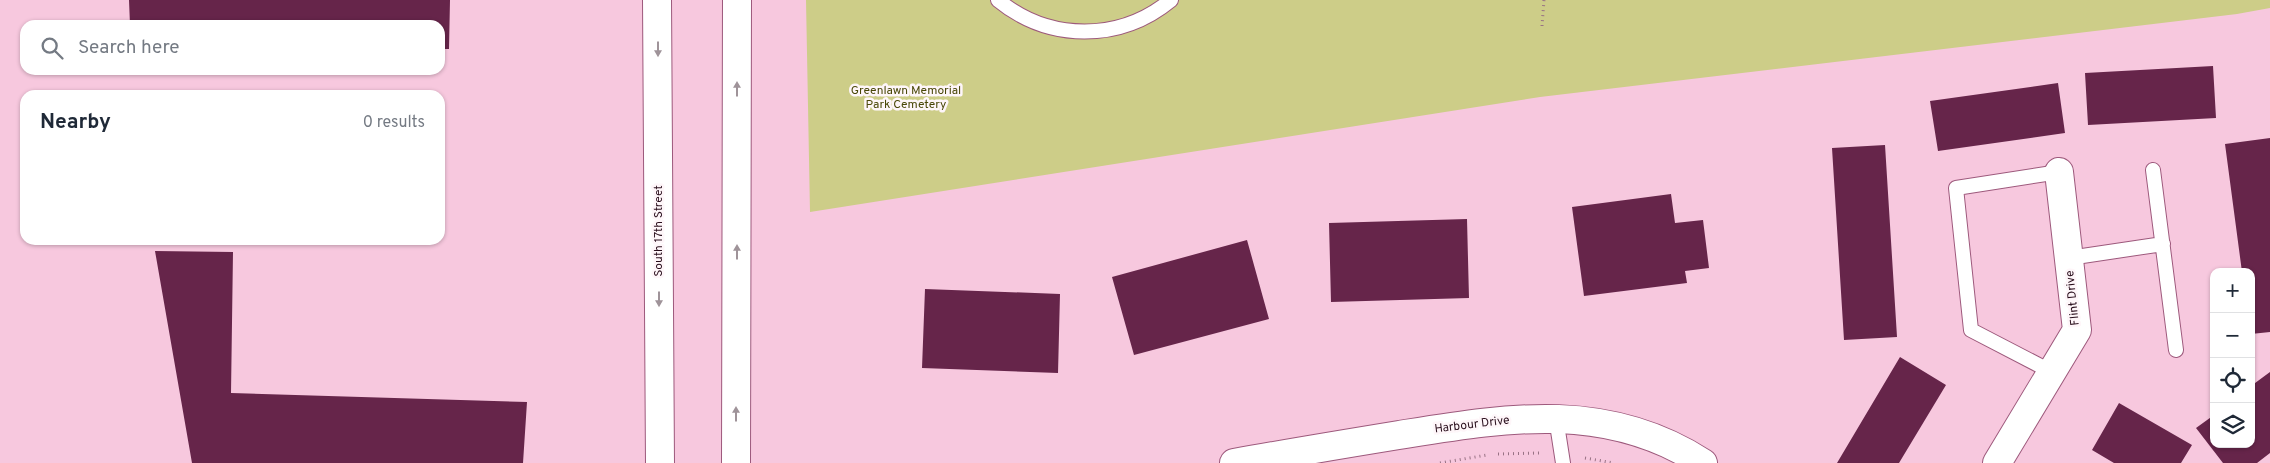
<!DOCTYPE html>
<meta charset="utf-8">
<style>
body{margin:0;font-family:Overpass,sans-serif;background:#f2f2f3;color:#1f2937}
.controls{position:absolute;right:15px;bottom:15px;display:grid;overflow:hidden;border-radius:10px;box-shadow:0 1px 4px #0004}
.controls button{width:45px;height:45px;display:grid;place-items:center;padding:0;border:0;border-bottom:1px solid #e0e1e3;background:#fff;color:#1f2937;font:25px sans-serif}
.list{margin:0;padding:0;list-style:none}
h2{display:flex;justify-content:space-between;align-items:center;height:65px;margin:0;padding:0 20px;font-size:21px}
h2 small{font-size:16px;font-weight:400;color:#747a83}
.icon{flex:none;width:28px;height:28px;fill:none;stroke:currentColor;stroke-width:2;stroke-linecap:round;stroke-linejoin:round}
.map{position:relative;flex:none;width:2270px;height:463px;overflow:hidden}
.search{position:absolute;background:#fff;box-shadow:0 1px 4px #0004;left:20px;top:20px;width:425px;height:55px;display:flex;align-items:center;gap:12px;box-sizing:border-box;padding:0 18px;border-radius:15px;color:#747a83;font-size:19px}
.panel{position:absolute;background:#fff;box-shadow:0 1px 4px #0004;left:20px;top:90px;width:425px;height:155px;border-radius:15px}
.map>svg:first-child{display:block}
</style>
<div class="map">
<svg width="2270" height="463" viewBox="0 0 2270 463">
<rect width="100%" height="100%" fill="#f7c8de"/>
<path fill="#cdcd88" d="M806 0H2270V8L2237 14 1540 97 810 212Z"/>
<path fill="#66254a" d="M129 0H450L449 49H440V25H130Z
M2213 66 2216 118 2088 125 2085 73Z
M2058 83 2065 133 1938 151 1930 101Z
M2270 138V332L2251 334V272H2242L2225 144Z
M1885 145 1897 337 1844 340 1832 148Z
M1671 194 1675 223 1703 220 1709 268 1685 271 1687 283 1584 296 1572 207Z
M1467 219 1469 298 1331 302 1329 223Z
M1247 240 1269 319 1134 355 1112 277Z
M155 251 233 252 231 393 527 402 523 463H192Z
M925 289 1060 294 1058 373 922 368Z
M1900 357 1946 385 1899 463H1837Z
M2270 372V453L2257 463H2223L2196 428 2214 415V444H2251V386Z
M2119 403 2192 445 2181 463H2114L2092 450Z"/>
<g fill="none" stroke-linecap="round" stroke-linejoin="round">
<defs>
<path id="service" d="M998 0C1049 42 1120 42 1171 0
M2153 170 2176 350
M2069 258 2163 244
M2052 372 1971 330 1956 188 2059 172
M1556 418 1563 463"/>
<path id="minor" d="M1234 463C1289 453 1344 444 1399 435 1506 418 1606 400 1703 463
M1997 463 2077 330 2059 172"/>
<path id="secondary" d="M657 0 660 463
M736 463 737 0"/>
</defs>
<use href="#service" stroke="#9d597c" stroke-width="16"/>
<use href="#minor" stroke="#9d597c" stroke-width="30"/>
<use href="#secondary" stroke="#9d597c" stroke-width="30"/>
<path stroke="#987284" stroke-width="3" stroke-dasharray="1 4" stroke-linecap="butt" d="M1542 26 1544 0
M1498 454 1539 453
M1585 458 1614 463
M1440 463 1487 455"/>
<use href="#service" stroke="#fff" stroke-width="14"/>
<use href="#minor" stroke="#fff" stroke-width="28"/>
<use href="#secondary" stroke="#fff" stroke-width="28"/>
</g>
<defs><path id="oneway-solid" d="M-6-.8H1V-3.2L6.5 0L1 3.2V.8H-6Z" transform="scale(1.25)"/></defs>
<g fill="#9f9399">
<use href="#oneway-solid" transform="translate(658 49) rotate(90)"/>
<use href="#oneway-solid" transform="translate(737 89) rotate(-90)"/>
<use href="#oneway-solid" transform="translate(737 252) rotate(-90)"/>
<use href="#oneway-solid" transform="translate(659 299) rotate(90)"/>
<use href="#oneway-solid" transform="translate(736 414) rotate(-90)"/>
</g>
<g text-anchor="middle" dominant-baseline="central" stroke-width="5" stroke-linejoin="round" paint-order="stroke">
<g font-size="12" fill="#494707" stroke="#fef6f9">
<text x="906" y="91">Greenlawn Memorial<tspan x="906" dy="14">Park Cemetery</tspan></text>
</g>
<g font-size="12" fill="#290e1c" stroke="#fef6f9">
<text transform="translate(659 231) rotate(-90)">South 17th Street</text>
<text transform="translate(2073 298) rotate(-96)">Flint Drive</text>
<text transform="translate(1472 425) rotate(-7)">Harbour Drive</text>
</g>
</g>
</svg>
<div class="controls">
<button>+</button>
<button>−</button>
<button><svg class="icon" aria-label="locate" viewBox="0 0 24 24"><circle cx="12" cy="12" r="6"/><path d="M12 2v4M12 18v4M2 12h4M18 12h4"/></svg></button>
<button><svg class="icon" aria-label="layers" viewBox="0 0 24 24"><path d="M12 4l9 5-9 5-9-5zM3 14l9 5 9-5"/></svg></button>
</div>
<div class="search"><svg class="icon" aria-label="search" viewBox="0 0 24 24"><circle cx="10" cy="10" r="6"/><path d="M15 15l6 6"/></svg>Search here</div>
<section class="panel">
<h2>Nearby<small>0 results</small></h2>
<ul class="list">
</ul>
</section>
</div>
